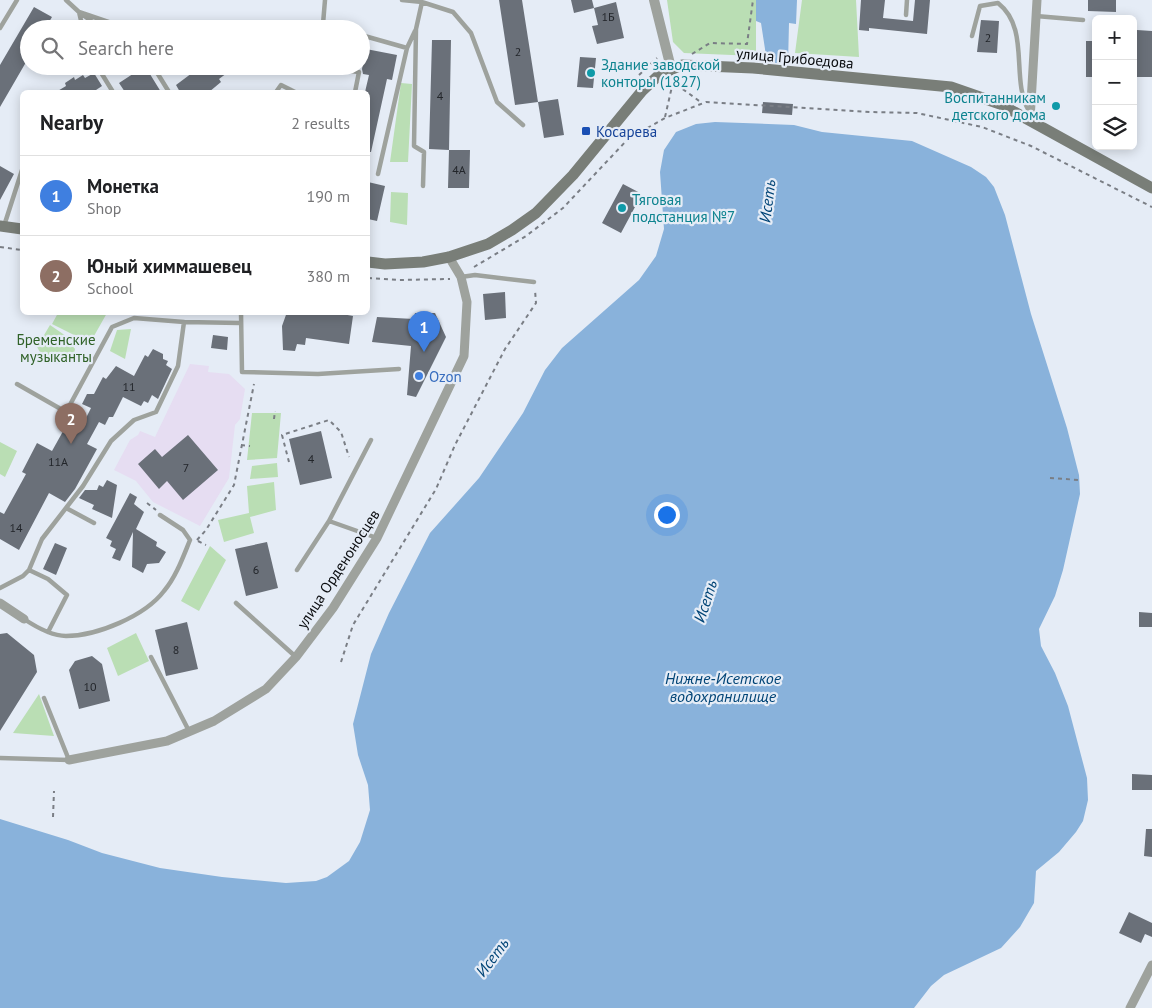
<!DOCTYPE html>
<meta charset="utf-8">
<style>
body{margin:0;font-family:"PT Sans",sans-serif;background:#f6f6f6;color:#202124}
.controls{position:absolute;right:15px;top:15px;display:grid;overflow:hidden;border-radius:8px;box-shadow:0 2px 12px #0003}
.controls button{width:45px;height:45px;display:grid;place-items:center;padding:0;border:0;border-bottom:1px solid #e0e0e0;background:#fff;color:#202124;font:25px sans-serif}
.you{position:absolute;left:666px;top:514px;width:18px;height:18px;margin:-12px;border:4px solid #fff;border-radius:50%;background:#1a73e8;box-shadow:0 0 0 8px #1a73e833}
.badge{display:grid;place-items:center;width:32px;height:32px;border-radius:50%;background:#6d6f11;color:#fff;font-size:16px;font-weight:700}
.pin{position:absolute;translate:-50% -41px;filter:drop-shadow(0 1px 2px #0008)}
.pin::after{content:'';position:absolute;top:26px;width:18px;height:15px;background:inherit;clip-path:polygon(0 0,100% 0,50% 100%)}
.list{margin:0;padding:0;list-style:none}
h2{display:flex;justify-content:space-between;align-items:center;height:65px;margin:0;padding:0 20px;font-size:21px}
h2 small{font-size:16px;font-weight:400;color:#757577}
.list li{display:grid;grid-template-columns:32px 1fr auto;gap:15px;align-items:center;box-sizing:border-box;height:80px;padding:0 20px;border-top:1px solid #e0e0e0}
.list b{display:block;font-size:19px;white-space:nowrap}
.list p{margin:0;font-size:16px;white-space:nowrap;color:#757577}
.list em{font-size:16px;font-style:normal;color:#757577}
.icon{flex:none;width:28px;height:28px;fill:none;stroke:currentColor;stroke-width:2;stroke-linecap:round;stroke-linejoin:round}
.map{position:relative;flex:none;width:1152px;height:1008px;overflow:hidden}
.search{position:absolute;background:#fff;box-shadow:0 2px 12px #0003;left:20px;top:20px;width:350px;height:55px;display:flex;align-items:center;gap:12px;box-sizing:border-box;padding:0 18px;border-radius:28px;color:#757577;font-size:19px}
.panel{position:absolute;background:#fff;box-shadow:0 2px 12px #0003;left:20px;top:90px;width:350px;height:225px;border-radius:8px}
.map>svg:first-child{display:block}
</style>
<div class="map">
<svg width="1152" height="1008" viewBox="0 0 1152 1008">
<rect width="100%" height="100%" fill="#e5ecf6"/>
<path fill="#e6ddf2" d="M190 364 209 366 208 372 229 374 245 389 240 419 235 425 229 478 200 526 153 502 136 481 114 470 130 440 138 435 140 431 155 437Z"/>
<path fill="#badeb4" d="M667 0H756V56L684 53 673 42Z
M802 0H856L859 57 795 53Z
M401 83 412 84 408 162H390Z
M391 192 408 193 407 225 390 222Z
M58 313V312L107 313 90 343 52 324Z
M50 325 66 336 75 349 72 363 47 364 37 347Z
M131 329 125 359 110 351 117 330Z
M252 413H281L277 458 247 460Z
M0 442 17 451 5 477 0 474Z
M277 463 278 477 250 479 252 466Z
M274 482 276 510 250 517 254 533 224 542 218 520 249 513 247 486Z
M210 546 226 560 199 611 181 601Z
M136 633 149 661 118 676 107 648Z
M39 694 54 736 13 733Z"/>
<path fill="#89b2db" d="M756 0H797L796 24 789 23 788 64 767 62 761 23 756 21Z
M715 122 794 125 822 132 912 141 971 167 986 177 994 187 1005 215 1031 314 1067 428 1079 475 1080 494 1063 570 1055 596 1039 629 1041 646 1055 673 1068 706 1087 778 1088 800 1083 821 1076 832 1059 852 1036 871 1034 903 1020 927 1001 948 944 975 931 986 914 1008H0V819L68 840 102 853 160 868 222 877 286 883 316 881 327 877 349 861 360 842 370 810 368 785 358 755 353 724 371 654 389 613 430 533 479 478 523 413 545 370 562 348 639 280 656 256 664 229 660 172 664 150 676 132 696 124Z"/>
<path fill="#6a7079" d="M499 0H522L538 102 515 105Z
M571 0H592L594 8 574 13Z
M861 0H885L883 18 913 21 915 0H930L927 34 869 28V31L859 30Z
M1088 0H1116V12L1088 11Z
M616 2 624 38 597 44 592 26 598 25 594 8Z
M34 7 52 17 45 29H29V57L0 107V65Z
M981 20 999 21 997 53 977 52Z
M1137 30 1152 31V77H1133V61H1137Z
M432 40H451L449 150 429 149Z
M1086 41H1096V77H1086Z
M366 49 397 55 392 80 387 79 371 152H368V92H365L369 75 363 74 362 69Z
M580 57 596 58 593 88 577 87Z
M145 66 161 92H125L119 83Z
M195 66H222L227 73 219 79 221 82 209 92H180L176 85 192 73 190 70Z
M94 73 102 86 93 92H56L66 86 65 83 74 77 75 80 83 75 85 78Z
M558 99 564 135 544 138 538 102Z
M763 102 793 104 792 115 762 113Z
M449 150H470L469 188H448Z
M0 166 14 174 0 200Z
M368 182 385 186 377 221 368 219Z
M623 184 642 194 621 233 602 223Z
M505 292 506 318 485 320 483 294Z
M287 312H331L353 316 349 344 306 338 305 345 297 344 295 351 283 350 282 326Z
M415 313H435L446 337 416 397 407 395 411 346 372 342 377 317 414 319Z
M213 335 228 337 227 350 211 348Z
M153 349 163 354V359L168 361 166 365 172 369 158 399 152 395 148 403 144 401 141 406 123 397 113 417H109L105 425 99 422 87 444 97 449 75 489 65 502 49 493 19 550 0 539V512L4 514 26 474 22 472 37 443 52 451 71 417 83 424 91 408 82 404 87 394H94L103 377 106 379 116 366 134 376 145 355 148 357Z
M321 431 332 478 300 485 289 439Z
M188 435 218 470 183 500 167 481 159 489 138 464 155 449 162 457Z
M107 480 117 485 112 518 92 509 94 505 79 498 85 490H97L99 485 103 487Z
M130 493 137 497 134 504 144 512 136 529 157 542 156 546 166 552 159 563 147 564 143 573 132 567 133 532 120 561 112 558 116 549 110 546 112 541 106 538Z
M267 542 278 588 246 596 235 549Z
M55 543 67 548 56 575 43 569Z
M1139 612 1152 613V627H1139Z
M187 622 198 669 166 676 155 630Z
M7 633 34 655 37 672 0 731V634Z
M92 656 102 664 110 701 79 709 69 670 75 661Z
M1132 774 1152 775V790H1132Z
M1146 829H1152V857L1144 856Z
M1129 912 1152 923V937L1145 934 1141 943 1119 933Z"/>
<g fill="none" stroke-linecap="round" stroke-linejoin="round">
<path stroke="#7a7e85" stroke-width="2" stroke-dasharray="4 4" stroke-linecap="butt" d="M692 54 710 43 747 44 753 0
M639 75 657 58
M665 117 673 82 702 103
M0 247 22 250
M474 267 526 236 563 208 628 139 665 118 706 102 871 112 917 113 982 127 1031 146 1152 207
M368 278 398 280 450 279
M274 419 275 411
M241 445 250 446
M289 462 282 435 329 420 341 432 349 457
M1050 478 1079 480
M147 503 156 510
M197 540 206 530 234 485 254 384
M198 541 206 545
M341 662 353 625 436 489 455 445 505 349 536 303 535 290
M53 817 54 791"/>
<path stroke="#9ea29d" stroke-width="4.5" d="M66 0 79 12 129 29
M325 0 323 24 341 29
M402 0 422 2 416 29 414 146 424 152 423 186
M422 2 453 12 471 33 497 102 523 125
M906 15 907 0
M1036 16 1083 20
M0 28 17 0
M83 29 79 12 102 29
M361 35 407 48 378 174
M972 36 980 6 998 3C1031 29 1010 79 1029 111
M407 48 415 31
M97 66 113 92
M149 66 156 71 169 92
M351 66V71L359 72 355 92
M276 92 281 85 295 92
M4 226 22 170
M461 277 475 275 534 282
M241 312 242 372 318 374 399 369
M17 384 66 412
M65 414 112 327 134 318 184 322
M68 509 94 523
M329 521 371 440
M297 570 329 521 377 538
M0 588 23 576 29 570
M236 603 296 657
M24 619C36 627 51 636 66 636 97 636 145 616 164 591 176 577 183 557 190 540L183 530 160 515
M48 632 67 595 48 579 29 570 42 539 83 486 111 441 134 420 156 412 178 366 184 322 240 323
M151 657 189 731
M0 758 69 760 44 698"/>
<path stroke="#9ea29d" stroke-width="9" d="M1030 120 1037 0
M0 603 24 619
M69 760 167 741 214 721 266 689 296 657 333 608 377 538 464 356 467 302 461 277 449 257
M1130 1008 1152 965"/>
<path stroke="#9ea29d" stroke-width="10" d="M654 0 671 68"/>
<path stroke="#797e78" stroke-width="11" d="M0 226 22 229
M368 262 385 264 423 262 449 257 488 244 512 230 536 213 573 175 642 91 659 75 682 65 753 68 951 87 1000 104 1152 188"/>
</g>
<g fill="#0f9aa8" stroke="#e5ecf6" stroke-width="2">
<circle cx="591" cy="73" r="5"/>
<circle cx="1056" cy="106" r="5"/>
<circle cx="622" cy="208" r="5"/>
</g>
<rect fill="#1a4fb4" stroke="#e5ecf6" stroke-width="2" x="581" y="126" width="10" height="10" rx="2.5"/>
<circle fill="#3f7fe0" stroke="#e5ecf6" stroke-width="2" cx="419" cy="376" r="5"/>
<g text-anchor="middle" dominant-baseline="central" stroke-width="4.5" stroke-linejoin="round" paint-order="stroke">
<g font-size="12" fill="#22252a">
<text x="608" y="16">1Б</text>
<text x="988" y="37">2</text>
<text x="518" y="51">2</text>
<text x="440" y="95">4</text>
<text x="459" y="169">4А</text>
<text x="129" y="386">11</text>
<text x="311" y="458">4</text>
<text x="58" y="461">11А</text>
<text x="186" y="467">7</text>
<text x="16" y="527">14</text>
<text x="256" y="569">6</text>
<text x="176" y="649">8</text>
<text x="90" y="686">10</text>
</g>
<g font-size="15" fill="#0a0c0f" stroke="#e5ecf6">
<text transform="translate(795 58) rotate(5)">улица Грибоедова</text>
<text transform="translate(338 569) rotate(-57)">улица Орденоносцев</text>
</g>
<g font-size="15" fill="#0d838f" stroke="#e5ecf6" text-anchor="start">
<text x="601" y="64">Здание заводской<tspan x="601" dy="17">конторы (1827)</tspan></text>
<text x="1046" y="97" text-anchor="end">Воспитанникам<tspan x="1046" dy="17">детского дома</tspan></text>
<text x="632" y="199">Тяговая<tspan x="632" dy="17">подстанция №7</tspan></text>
</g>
<g font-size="15" fill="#164399" stroke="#e5ecf6" text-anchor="start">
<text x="596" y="131">Косарева</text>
</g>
<g font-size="15" fill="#306228" stroke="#e5ecf6">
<text x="56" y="339">Бременские<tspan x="56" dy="17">музыканты</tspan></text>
</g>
<g font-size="15" fill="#366cbe" stroke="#e5ecf6" text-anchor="start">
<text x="429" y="376">Ozon</text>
</g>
<g font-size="16" font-style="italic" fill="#014476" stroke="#e5ecf6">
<text transform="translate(767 201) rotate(-83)">Исеть</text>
<text transform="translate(705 601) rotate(-72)">Исеть</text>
<text x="723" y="678">Нижне-Исетское<tspan x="723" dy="18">водохранилище</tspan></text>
<text transform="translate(492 957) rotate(-53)">Исеть</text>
</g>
</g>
</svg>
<div class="controls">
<button>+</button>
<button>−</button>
<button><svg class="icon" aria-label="layers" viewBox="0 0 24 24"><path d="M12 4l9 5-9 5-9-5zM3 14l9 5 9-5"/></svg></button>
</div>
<div class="you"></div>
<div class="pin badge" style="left:424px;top:352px;background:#3f7fe0">1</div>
<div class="pin badge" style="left:71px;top:444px;background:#8d6e63">2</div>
<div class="search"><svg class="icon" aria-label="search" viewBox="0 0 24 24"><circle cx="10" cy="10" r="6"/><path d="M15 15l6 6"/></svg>Search here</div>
<section class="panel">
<h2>Nearby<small>2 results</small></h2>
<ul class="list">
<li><span class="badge" style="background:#3f7fe0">1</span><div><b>Монетка</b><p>Shop</p></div><em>190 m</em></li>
<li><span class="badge" style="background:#8d6e63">2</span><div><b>Юный химмашевец</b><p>School</p></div><em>380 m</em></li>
</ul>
</section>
</div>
